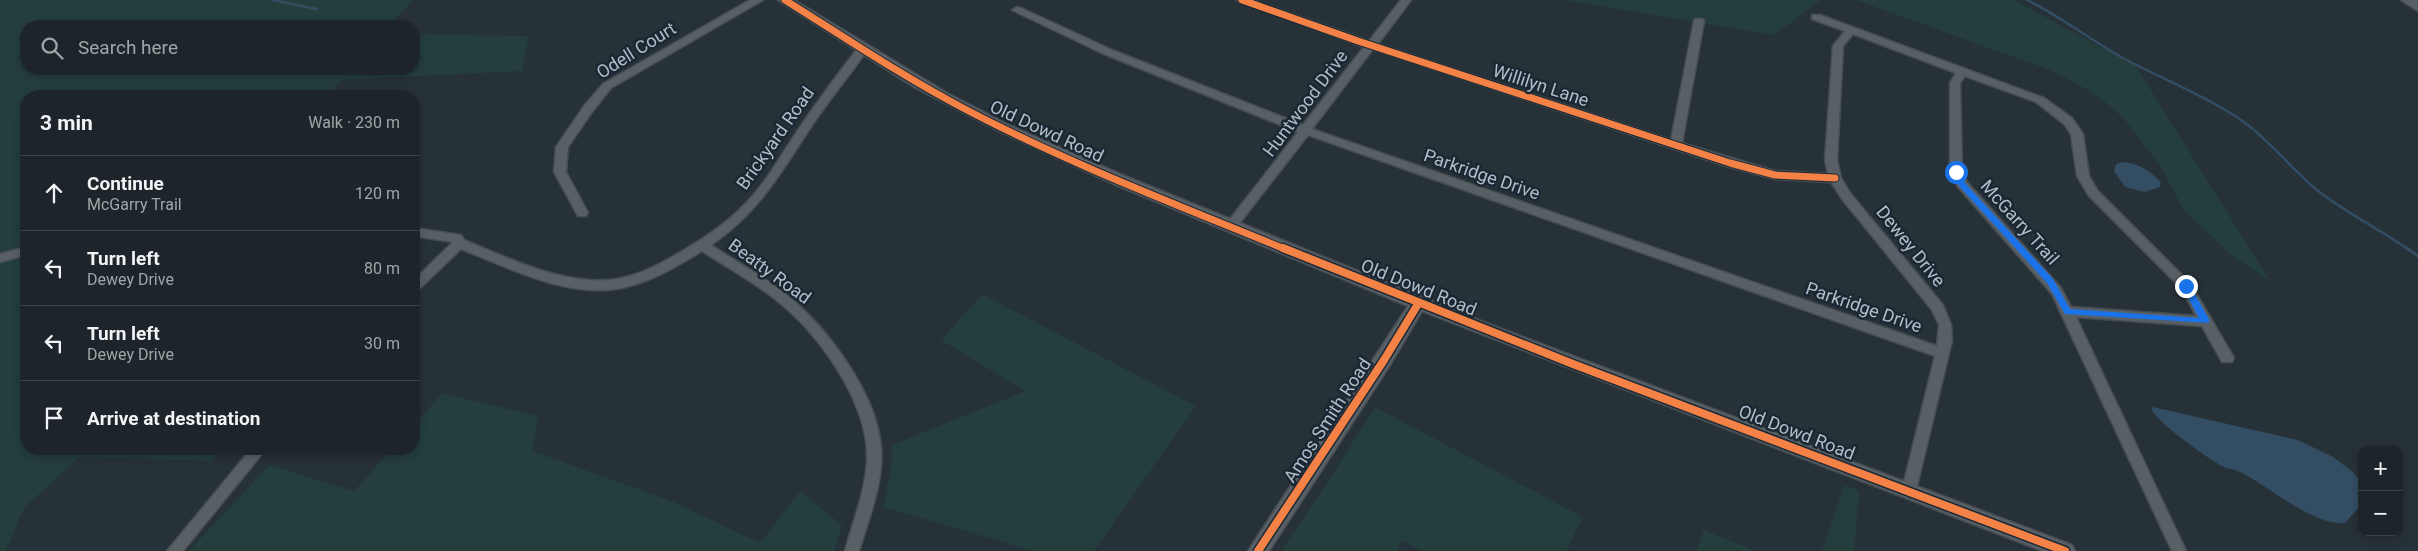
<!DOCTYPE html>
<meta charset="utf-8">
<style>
body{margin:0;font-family:Roboto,sans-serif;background:#252d32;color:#f1f3f6}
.controls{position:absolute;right:15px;bottom:15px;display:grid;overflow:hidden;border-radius:10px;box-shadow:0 2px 8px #0003}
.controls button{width:45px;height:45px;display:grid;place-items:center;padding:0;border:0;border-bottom:1px solid #3b4247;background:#1d252a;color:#f1f3f6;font:25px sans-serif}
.stop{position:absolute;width:15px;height:15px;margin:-11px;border:4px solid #1a73e8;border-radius:50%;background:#fff}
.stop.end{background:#1a73e8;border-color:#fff;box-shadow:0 1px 5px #0008}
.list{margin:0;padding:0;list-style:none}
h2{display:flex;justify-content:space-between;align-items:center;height:65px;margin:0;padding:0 20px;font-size:21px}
h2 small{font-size:16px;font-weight:400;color:#a0a5a8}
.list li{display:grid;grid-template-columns:32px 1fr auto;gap:15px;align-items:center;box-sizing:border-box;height:75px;padding:0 20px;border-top:1px solid #3b4247}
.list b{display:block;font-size:19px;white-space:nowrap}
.list p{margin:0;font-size:16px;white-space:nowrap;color:#a0a5a8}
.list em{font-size:16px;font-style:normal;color:#a0a5a8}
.icon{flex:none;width:28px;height:28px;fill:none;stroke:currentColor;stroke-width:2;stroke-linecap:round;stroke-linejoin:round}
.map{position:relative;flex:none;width:2418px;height:551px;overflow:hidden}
.search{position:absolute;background:#1d252a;box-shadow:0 2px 8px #0003;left:20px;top:20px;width:400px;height:55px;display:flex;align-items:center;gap:12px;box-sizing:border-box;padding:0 18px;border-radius:20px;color:#a0a5a8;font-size:19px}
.panel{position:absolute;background:#1d252a;box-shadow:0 2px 8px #0003;left:20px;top:90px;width:400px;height:365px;border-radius:20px}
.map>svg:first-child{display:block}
</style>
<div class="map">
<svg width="2418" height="551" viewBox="0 0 2418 551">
<rect width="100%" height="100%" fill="#273138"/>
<path fill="#243d3d" d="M0 0H413L389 26H26V69H414V34L529 36 522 71 342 80 328 96H26V449H223L211 461 79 457 24 508 6 551H0Z
M1565 0H1821L1774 35Z
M1856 0H2014L2136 66 2270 281 2232 256 2183 209 2161 167 2124 119 2104 101 2079 85 2052 71Z
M982 294 1196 406 1094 551H1034L883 507 891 471 892 445 1025 391 941 340Z
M442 393 538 416 533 451 674 502 760 543 800 491 842 525 834 551H189L269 465 354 491 392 449H414V425Z
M1375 407 1583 517 1566 551H1421L1402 541 1396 551H1281L1324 488Z
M1844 485 1859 491 1854 551H1822Z
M1704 530 1756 551H1696Z"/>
<path fill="#334d63" d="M2123 162C2139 163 2151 171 2161 183L2160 187 2145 192 2125 187 2114 171 2116 164Z
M2153 407 2298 440 2333 457 2353 472 2362 484V504L2345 523C2313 526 2269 486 2240 472 2234 469 2227 469 2222 466 2207 458 2158 423 2151 409Z"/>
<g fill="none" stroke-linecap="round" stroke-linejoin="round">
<path stroke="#334d63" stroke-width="2.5" d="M272 0 317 9
M2027 0C2060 16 2089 39 2121 57 2158 77 2197 92 2232 114 2263 133 2285 162 2311 185 2341 211 2377 227 2409 250"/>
<path stroke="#334d63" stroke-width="3" d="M2407 248 2418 256"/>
<defs>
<path id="minor" d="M750 0H763L611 88 592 112 568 147 566 172 588 213 586 216H578L554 172 556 147 584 106 603 84Z
M1237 0H1252L1369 41 1401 0H1411L1378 44 1671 140 1694 21 1695 19H1703L1704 21 1682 143 1775 171 1828 174 1825 160 1833 46 1845 31 1812 19V15H1820L2044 98 2072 118 2083 134 2089 176 2097 190 2190 283 2234 358 2232 362H2222L2202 326 2076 317 2186 551H2172L2052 294 1958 187 1950 172V83L1956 73 1853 34 1843 46 1837 160 1841 178 1850 193 1943 305 1951 325 1952 341 1916 490 1914 494 1909 496 1904 494 1902 490 1935 356 1308 135 1235 229H1227L1225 226 1227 223 1298 132 1104 54 1012 10 1017 7 1021 8 1112 50 1303 125 1364 47ZM1373 49 1726 166 1775 179 1831 182 1842 199 1932 310 1939 325 1937 346 1312 129ZM1965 76 2036 102 2064 124 2071 134 2077 176 2089 196 2182 289 2196 316 2071 307 2061 288 1967 182 1962 172 1960 83Z
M862 47 867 50C851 74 832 96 815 121 782 170 762 210 711 245 735 261 761 275 784 293 826 325 877 394 881 447 884 482 869 518 859 551H845C853 521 866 490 867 459 869 403 818 332 775 299 752 281 726 267 702 251 677 266 652 282 622 288 568 299 510 268 461 249L418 290 414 292V280L453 242 414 236V228L461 235 464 240C504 256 546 277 590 280 620 283 646 272 672 257 698 242 724 226 745 204 767 182 781 155 798 130 817 102 837 75 858 48Z
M26 247V255L0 262V254Z
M251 449H266L183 551H167Z"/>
<path id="tertiary" d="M778 0H794L947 93 1009 125 1127 177 1481 321 2072 545 2075 551H2043L1422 311 1390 365 1269 551H1248L1408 306 1116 185 999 131 914 87Z
M2401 0H2417L2418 11Z"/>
</defs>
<use href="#minor" stroke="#464d52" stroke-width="3"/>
<use href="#tertiary" stroke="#464d52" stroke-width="3"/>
<use href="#minor" fill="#585f65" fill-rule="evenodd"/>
<use href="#tertiary" fill="#585f65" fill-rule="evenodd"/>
<defs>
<path id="cycleway-far1" d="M785 0C844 37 902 76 963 108 1067 163 1178 205 1287 250
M1242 0 1358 41 1730 163 1775 175 1835 178"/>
<path id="cycleway" d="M1283 248 1573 364 2065 551
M1258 551 1384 360 1418 304"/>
</defs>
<use href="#cycleway-far1" stroke="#1b2833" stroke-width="9"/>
<use href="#cycleway" stroke="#1b2833" stroke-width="11"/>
<use href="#cycleway-far1" stroke="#f48246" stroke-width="7"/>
<use href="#cycleway" stroke="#f48246" stroke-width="8"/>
</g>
<path fill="#1a73e8" d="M1954 170H1959L1965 183 2053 279 2070 309 2199 318 2182 286 2186 283 2189 284 2209 319V323L2065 314 2047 283 1959 186Z"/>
<g text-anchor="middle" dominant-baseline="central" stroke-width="5" stroke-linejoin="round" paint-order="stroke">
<g font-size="18" fill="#b1bec9" stroke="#1b2833">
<text transform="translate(636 50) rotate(-32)">Odell Court</text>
<text transform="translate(1541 85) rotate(18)">Willilyn Lane</text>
<text transform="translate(1305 103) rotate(-53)">Huntwood Drive</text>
<text transform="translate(1047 131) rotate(25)">Old Dowd Road</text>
<text transform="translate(775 138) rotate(-55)">Brickyard Road</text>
<text transform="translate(1482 174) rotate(19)">Parkridge Drive</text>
<text transform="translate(2020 222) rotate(48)">McGarry Trail</text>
<text transform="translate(1911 246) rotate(51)">Dewey Drive</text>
<text transform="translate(770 271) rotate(36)">Beatty Road</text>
<text transform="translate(1419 287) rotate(22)">Old Dowd Road</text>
<text transform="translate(1864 307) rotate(19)">Parkridge Drive</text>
<text transform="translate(1327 420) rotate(-57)">Amos Smith Road</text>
<text transform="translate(1797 432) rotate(21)">Old Dowd Road</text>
</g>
</g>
</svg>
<div class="controls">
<button>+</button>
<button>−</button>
</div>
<div class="stop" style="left:1956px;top:172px"></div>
<div class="stop end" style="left:2186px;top:286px"></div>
<div class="search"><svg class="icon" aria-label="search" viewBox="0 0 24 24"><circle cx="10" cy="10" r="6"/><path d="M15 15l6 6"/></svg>Search here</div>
<section class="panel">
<h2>3 min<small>Walk · 230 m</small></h2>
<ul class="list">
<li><svg class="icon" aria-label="ahead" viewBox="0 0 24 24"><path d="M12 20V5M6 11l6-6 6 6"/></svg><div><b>Continue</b><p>McGarry Trail</p></div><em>120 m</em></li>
<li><svg class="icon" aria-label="left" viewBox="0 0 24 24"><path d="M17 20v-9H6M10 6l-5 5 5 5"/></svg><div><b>Turn left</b><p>Dewey Drive</p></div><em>80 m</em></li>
<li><svg class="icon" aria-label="left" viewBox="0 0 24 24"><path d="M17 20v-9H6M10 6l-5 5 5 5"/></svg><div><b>Turn left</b><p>Dewey Drive</p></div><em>30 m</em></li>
<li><svg class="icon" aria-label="arrive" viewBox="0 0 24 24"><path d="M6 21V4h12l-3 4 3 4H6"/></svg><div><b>Arrive at destination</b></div></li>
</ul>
</section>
</div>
